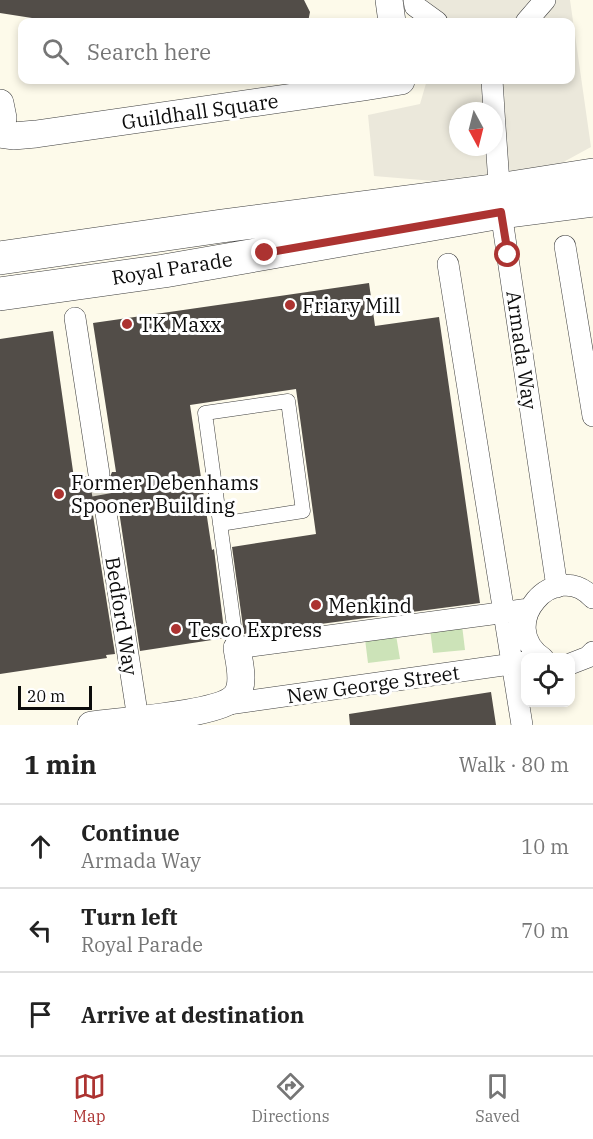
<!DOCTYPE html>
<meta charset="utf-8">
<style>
body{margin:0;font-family:"IBM Plex Serif",serif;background:#f2f2f2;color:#222}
.controls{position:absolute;right:18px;bottom:18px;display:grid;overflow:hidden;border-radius:12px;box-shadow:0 3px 9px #0003}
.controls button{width:54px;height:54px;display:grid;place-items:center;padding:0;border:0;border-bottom:2px solid #e0e0e0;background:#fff;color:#222;font:30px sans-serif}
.compass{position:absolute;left:449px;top:102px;width:54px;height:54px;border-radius:50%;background:#fff;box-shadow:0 3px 9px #0003;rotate:173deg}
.scale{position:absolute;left:18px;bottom:15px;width:74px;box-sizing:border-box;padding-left:6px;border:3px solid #0b0b0b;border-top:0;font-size:16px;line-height:21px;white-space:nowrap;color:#0b0b0b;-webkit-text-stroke:4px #fff;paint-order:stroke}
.stop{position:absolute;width:18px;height:18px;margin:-14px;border:4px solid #ac3331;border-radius:50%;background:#fff}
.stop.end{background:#ac3331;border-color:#fff;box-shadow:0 2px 6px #0008}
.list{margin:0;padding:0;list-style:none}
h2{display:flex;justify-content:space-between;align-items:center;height:78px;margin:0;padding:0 24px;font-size:26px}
h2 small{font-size:20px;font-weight:400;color:#767676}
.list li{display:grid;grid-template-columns:39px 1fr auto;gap:18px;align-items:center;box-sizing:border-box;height:84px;padding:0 24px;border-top:2px solid #e0e0e0}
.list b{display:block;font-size:22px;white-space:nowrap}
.list p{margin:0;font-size:20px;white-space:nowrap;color:#767676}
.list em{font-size:20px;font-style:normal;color:#767676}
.icon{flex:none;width:33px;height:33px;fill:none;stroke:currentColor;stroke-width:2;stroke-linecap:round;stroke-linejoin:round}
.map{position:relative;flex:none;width:593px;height:725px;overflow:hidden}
.search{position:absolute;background:#fff;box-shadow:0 3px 9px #0003;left:18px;right:18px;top:18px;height:66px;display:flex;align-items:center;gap:15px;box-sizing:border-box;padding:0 21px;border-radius:12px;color:#767676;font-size:22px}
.sheet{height:330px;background:#fff}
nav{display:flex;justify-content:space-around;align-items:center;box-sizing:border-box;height:84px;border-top:2px solid #e0e0e0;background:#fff;font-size:16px;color:#767676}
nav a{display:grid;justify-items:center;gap:3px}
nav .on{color:#ac3331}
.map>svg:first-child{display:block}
</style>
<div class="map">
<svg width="593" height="725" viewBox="0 0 593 725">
<rect width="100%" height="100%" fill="#fdfaea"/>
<path fill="#cce3b8" d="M462 625 465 650 433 653 430 629Z
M396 635 400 659 368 663 365 639Z"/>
<path fill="#ebe8db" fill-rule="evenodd" d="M414 0H570L591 147 558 165 434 181 374 176 368 115 420 104 427 80H570V22H417ZM458 111H494V147H458Z"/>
<path fill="#524d48" d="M0 0H304L310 12 308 22H35L32 18 0 13Z
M369 283 375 326 439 317 480 603 244 634 232 547 316 534 296 389 190 405 212 550 214 549 225 638 140 651 119 511 116 506 111 501H103L94 508 93 515 115 654 106 655 107 658 0 674V339L53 331 74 478 86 476 89 482 100 487 107 484 112 472H116L93 323Z
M491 692 496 725H350L349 714Z"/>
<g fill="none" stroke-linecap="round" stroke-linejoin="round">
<path stroke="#d9d6c9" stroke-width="21" stroke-dasharray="21 10" stroke-linecap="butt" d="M99 474 106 513"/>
<defs>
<path id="service" d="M220 524 303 511 288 401 205 413 237 648"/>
<path id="pedestrian" d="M414 0 415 6 437 22
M526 22 545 0
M492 80 494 111
M494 112 501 212 557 587
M565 246 593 416
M448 264 522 725
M75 318 99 474
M106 513 138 719
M237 648 529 609
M543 658C495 625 555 557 593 598
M570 664 588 657 593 652
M221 705 526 662"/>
<path id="minor" d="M389 0 392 22
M0 103 3 118 0 127
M0 134 13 136 36 134 364 87 401 81V80
M91 725C119 721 218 715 235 697 246 685 239 662 237 648"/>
<path id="tertiary" d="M0 258 222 226 499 190 593 175
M0 294 164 271 501 212 593 200"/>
</defs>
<use href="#service" stroke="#3e3e3e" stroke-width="15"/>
<use href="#pedestrian" stroke="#3e3e3e" stroke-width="22"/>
<use href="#minor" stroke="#3e3e3e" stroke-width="28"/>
<use href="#tertiary" stroke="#3e3e3e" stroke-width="34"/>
<use href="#service" stroke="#fff" stroke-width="14"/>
<use href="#pedestrian" stroke="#fff" stroke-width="21"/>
<use href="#minor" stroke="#fff" stroke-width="27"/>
<use href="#tertiary" stroke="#fff" stroke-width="33"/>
</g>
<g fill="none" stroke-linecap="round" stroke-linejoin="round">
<path stroke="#ac3331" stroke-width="8" d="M265 253 501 212 508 255"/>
</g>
<g fill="#ac3331" stroke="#fff" stroke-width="2">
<circle cx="290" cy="305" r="6"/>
<circle cx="127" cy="324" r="6"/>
<circle cx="59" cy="494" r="6"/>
<circle cx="316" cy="605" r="6"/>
<circle cx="176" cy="629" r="6"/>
</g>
<g text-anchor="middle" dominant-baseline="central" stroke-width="6" stroke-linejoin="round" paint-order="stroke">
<g font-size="20" fill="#0b0b0b" stroke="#fff">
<text transform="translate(200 111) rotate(-8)">Guildhall Square</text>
<text transform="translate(172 268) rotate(-9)">Royal Parade</text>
<text transform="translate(522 350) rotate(82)">Armada Way</text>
<text transform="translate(122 616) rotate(81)">Bedford Way</text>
<text transform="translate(373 684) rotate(-8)">New George Street</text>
</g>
<g font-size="20" fill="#0b0b0b" stroke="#fff" text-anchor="start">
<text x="302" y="305">Friary Mill</text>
<text x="139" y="324">TK Maxx</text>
<text x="71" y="482">Former Debenhams<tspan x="71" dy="23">Spooner Building</tspan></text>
<text x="328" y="605">Menkind</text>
<text x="188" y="629">Tesco Express</text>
</g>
</g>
</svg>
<div class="controls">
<button><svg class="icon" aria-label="locate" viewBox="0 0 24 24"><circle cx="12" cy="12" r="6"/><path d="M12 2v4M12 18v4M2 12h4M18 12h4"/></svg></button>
</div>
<svg class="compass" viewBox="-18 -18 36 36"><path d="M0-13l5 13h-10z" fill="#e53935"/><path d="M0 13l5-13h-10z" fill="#767676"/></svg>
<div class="scale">20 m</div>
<div class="stop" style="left:508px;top:255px"></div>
<div class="stop end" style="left:265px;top:253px"></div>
<div class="search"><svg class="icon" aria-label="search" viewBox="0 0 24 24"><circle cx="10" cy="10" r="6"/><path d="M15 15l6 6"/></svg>Search here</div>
</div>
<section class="sheet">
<h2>1 min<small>Walk · 80 m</small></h2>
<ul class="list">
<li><svg class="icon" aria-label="ahead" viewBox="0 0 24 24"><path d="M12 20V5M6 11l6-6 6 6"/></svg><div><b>Continue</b><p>Armada Way</p></div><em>10 m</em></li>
<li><svg class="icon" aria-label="left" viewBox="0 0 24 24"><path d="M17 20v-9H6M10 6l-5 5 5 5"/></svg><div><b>Turn left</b><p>Royal Parade</p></div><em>70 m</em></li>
<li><svg class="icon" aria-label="arrive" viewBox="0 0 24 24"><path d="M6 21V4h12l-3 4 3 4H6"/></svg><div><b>Arrive at destination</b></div></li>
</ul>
</section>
<nav>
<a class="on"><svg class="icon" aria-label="map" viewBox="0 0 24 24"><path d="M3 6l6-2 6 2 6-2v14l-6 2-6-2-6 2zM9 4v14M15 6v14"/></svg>Map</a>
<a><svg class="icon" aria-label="directions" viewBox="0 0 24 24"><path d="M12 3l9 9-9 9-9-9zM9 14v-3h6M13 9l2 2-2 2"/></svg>Directions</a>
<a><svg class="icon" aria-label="saved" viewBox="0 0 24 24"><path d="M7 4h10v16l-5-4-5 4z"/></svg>Saved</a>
</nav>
